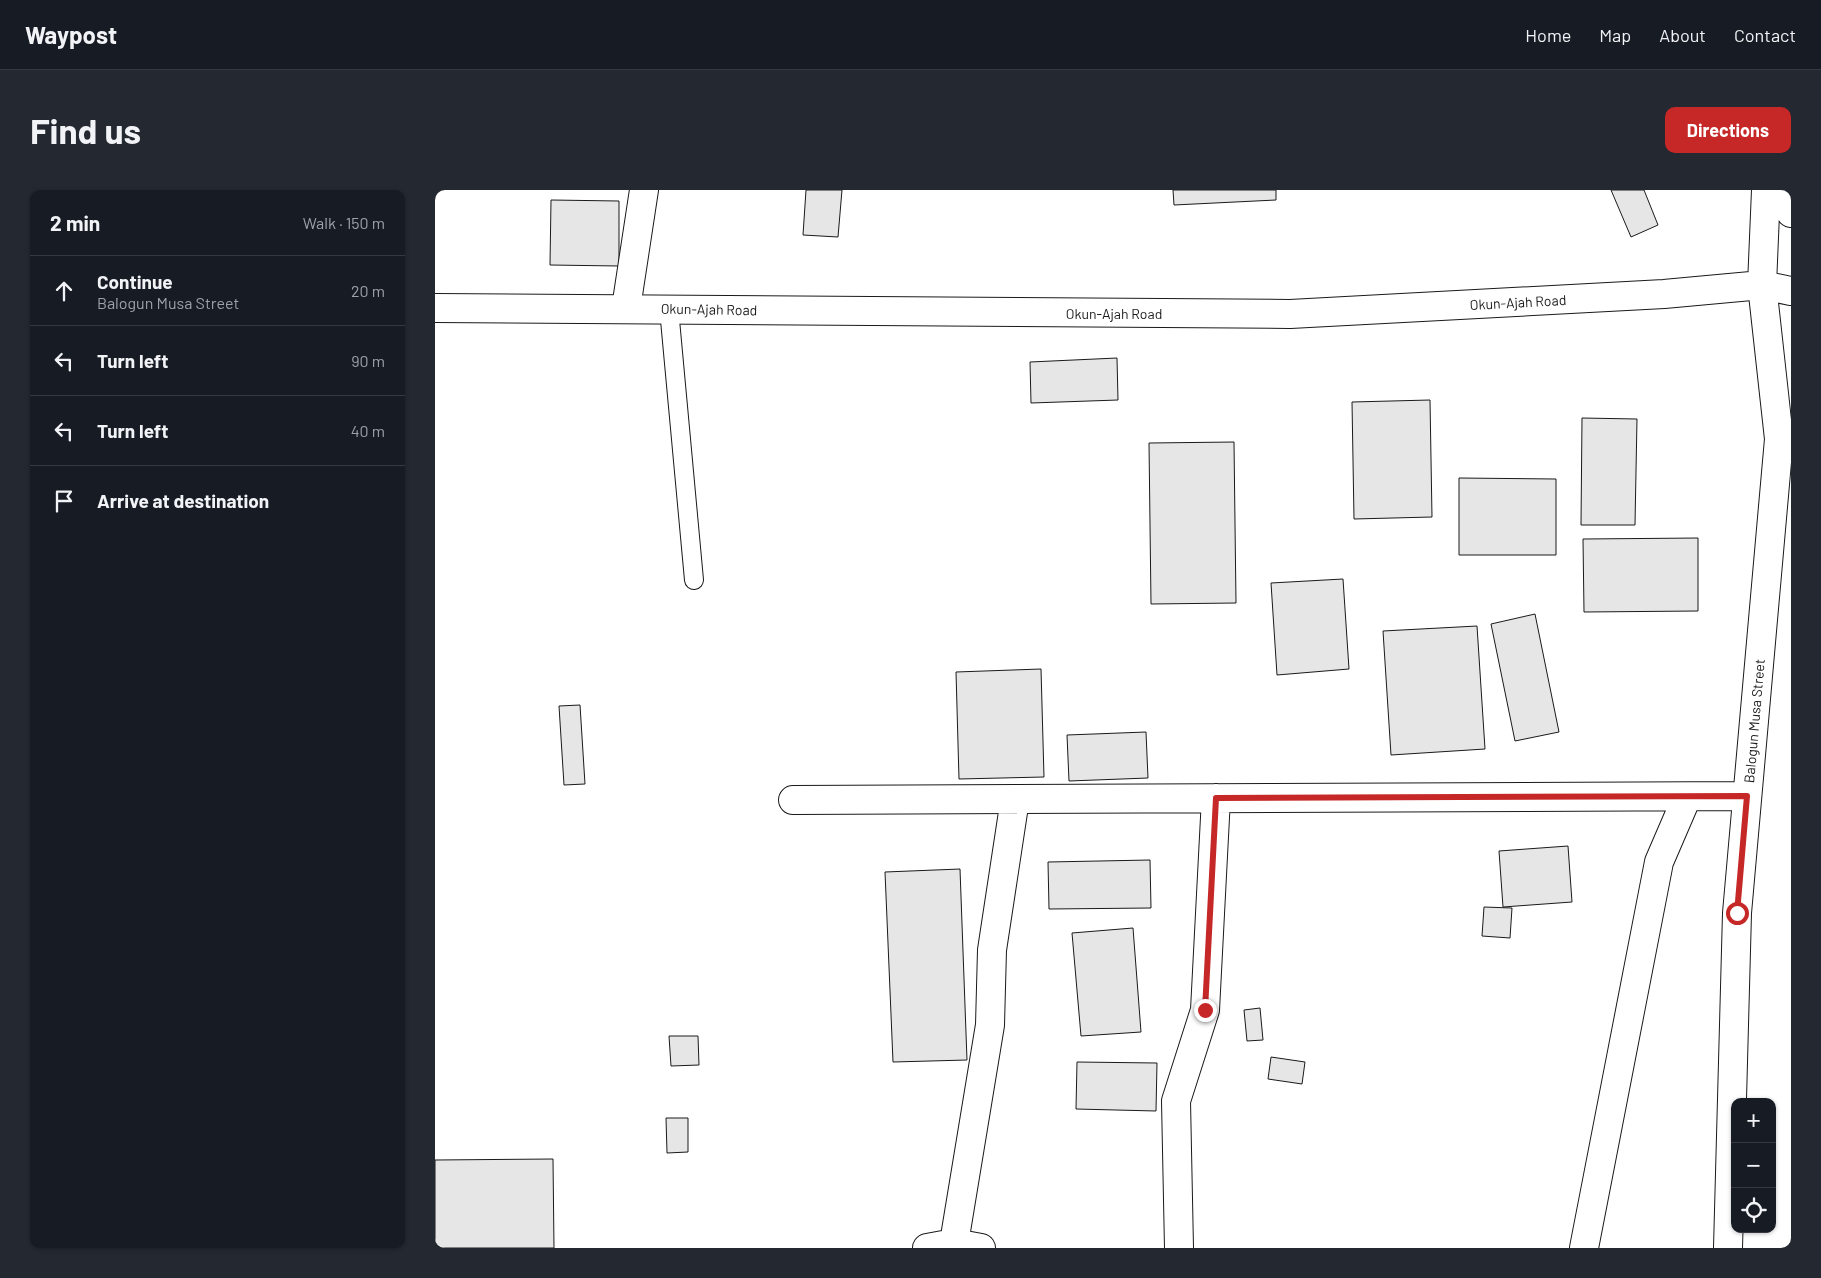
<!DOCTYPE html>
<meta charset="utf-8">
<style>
body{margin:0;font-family:Barlow,sans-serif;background:#242831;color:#f1f3f6}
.controls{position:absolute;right:15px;bottom:15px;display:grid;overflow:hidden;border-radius:10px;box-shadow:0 1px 4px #0004}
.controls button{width:45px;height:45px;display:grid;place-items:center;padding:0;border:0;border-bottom:1px solid #363941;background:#171b24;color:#f1f3f6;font:25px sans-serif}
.stop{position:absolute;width:15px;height:15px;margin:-11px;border:4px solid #c62828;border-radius:50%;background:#fff}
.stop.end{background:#c62828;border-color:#fff;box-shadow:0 1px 5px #0008}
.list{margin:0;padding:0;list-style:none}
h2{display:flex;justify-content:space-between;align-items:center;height:65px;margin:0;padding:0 20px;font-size:21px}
h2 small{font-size:16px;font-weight:400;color:#9ea1a6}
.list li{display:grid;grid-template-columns:32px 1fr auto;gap:15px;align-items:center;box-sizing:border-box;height:70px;padding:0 20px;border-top:1px solid #363941}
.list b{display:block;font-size:19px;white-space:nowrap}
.list p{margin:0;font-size:16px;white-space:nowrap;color:#9ea1a6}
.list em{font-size:16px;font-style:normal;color:#9ea1a6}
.icon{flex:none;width:28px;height:28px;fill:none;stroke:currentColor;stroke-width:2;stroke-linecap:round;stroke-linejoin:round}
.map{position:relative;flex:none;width:1356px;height:1058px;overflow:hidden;border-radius:10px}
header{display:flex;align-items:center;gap:30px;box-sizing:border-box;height:70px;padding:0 25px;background:#171b24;border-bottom:1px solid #363941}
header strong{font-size:24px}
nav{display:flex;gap:28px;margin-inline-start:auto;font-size:18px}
.intro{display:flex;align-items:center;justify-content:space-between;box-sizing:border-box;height:120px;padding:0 30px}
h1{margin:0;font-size:35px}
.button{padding:12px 22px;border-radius:10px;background:#c62828;color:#fff;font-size:18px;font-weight:700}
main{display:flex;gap:30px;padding:0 30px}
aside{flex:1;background:#171b24;border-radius:10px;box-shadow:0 1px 4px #0004}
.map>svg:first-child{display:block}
</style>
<header>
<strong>Waypost</strong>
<nav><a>Home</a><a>Map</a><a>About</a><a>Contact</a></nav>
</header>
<div class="intro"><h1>Find us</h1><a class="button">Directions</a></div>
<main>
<aside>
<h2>2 min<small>Walk · 150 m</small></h2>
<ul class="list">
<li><svg class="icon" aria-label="ahead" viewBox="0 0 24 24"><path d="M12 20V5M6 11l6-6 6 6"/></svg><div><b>Continue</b><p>Balogun Musa Street</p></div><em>20 m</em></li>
<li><svg class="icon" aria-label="left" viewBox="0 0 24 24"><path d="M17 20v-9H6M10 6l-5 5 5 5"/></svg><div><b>Turn left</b></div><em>90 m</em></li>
<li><svg class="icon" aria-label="left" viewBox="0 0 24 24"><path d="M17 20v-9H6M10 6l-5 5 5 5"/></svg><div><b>Turn left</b></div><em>40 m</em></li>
<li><svg class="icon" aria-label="arrive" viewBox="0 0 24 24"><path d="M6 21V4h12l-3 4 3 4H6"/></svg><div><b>Arrive at destination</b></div></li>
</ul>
</aside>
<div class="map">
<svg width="1356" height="1058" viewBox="0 0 1356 1058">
<rect width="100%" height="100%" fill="#fff"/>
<path fill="#e6e6e6" stroke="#1a1a1a" d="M371 0H407L403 47 368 45Z
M738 0H841V10L739 15Z
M1176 0H1209L1223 35 1196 47Z
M116 10 184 11V76L115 75Z
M682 168 683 210 596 213 595 172Z
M995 210 997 327 919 329 917 212Z
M1147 228 1202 229 1200 335H1146Z
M799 252 801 413 716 414 714 253Z
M1024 288 1121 289V365H1024Z
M1263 348V421L1149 422 1148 349Z
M908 389 914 479 842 485 836 393Z
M1100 424 1124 542 1080 551 1056 434Z
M1042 436 1050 559 956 565 948 441Z
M606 479 609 587 524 589 521 482Z
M145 515 150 594 129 595 124 516Z
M711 542 713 588 634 591 632 545Z
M1133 656 1137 712 1068 717 1064 661Z
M715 670 716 718 614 719 613 672Z
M525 679 532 870 458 872 450 682Z
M1049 717 1077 718 1075 748 1047 746Z
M698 738 706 842 646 846 637 743Z
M825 818 828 850 812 851 809 820Z
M234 846H263L264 875 236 876Z
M836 867 870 872 867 894 833 889Z
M642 872 722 873 721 921 641 919Z
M231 928H253V962L232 963Z
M118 969 119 1058H0V970Z"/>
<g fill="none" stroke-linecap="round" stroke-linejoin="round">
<defs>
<path id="lane" d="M234 119 259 390"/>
<path id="street" d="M191 118 209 0
M358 610 1312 606
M519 1053 555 835 557 760 580 609
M492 1058 519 1053 546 1058
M744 1058 741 911 770 820 781 608
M1149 1058 1224 672 1252 607
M1293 1058 1302 723 1344 249 1327 95"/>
<path id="secondary" d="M1340 0 1356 23
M1327 95 1331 0
M0 118 855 124 1229 104 1327 95 1356 101"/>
</defs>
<use href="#lane" stroke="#1a1a1a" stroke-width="20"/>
<use href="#street" stroke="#1a1a1a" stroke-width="30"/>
<use href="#secondary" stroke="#1a1a1a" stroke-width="30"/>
<use href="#lane" stroke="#fff" stroke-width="18"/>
<use href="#street" stroke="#fff" stroke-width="28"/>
<use href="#secondary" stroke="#fff" stroke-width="28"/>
</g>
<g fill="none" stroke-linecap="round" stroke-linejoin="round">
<path stroke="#c62828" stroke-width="6" d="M770 820 781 608 1312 606 1302 723"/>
</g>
<g text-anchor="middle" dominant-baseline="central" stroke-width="4" stroke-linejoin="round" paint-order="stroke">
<g font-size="14" fill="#1a1a1a" stroke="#fff">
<text transform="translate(1083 112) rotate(-3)">Okun-Ajah Road</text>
<text transform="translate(274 119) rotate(1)">Okun-Ajah Road</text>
<text x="679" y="123">Okun-Ajah Road</text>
<text transform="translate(1319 531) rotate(-85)">Balogun Musa Street</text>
</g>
</g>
</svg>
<div class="controls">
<button>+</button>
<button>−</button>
<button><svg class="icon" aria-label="locate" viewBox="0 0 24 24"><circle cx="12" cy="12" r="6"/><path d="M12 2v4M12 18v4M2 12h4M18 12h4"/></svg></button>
</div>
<div class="stop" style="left:1302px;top:723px"></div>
<div class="stop end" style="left:770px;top:820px"></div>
</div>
</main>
